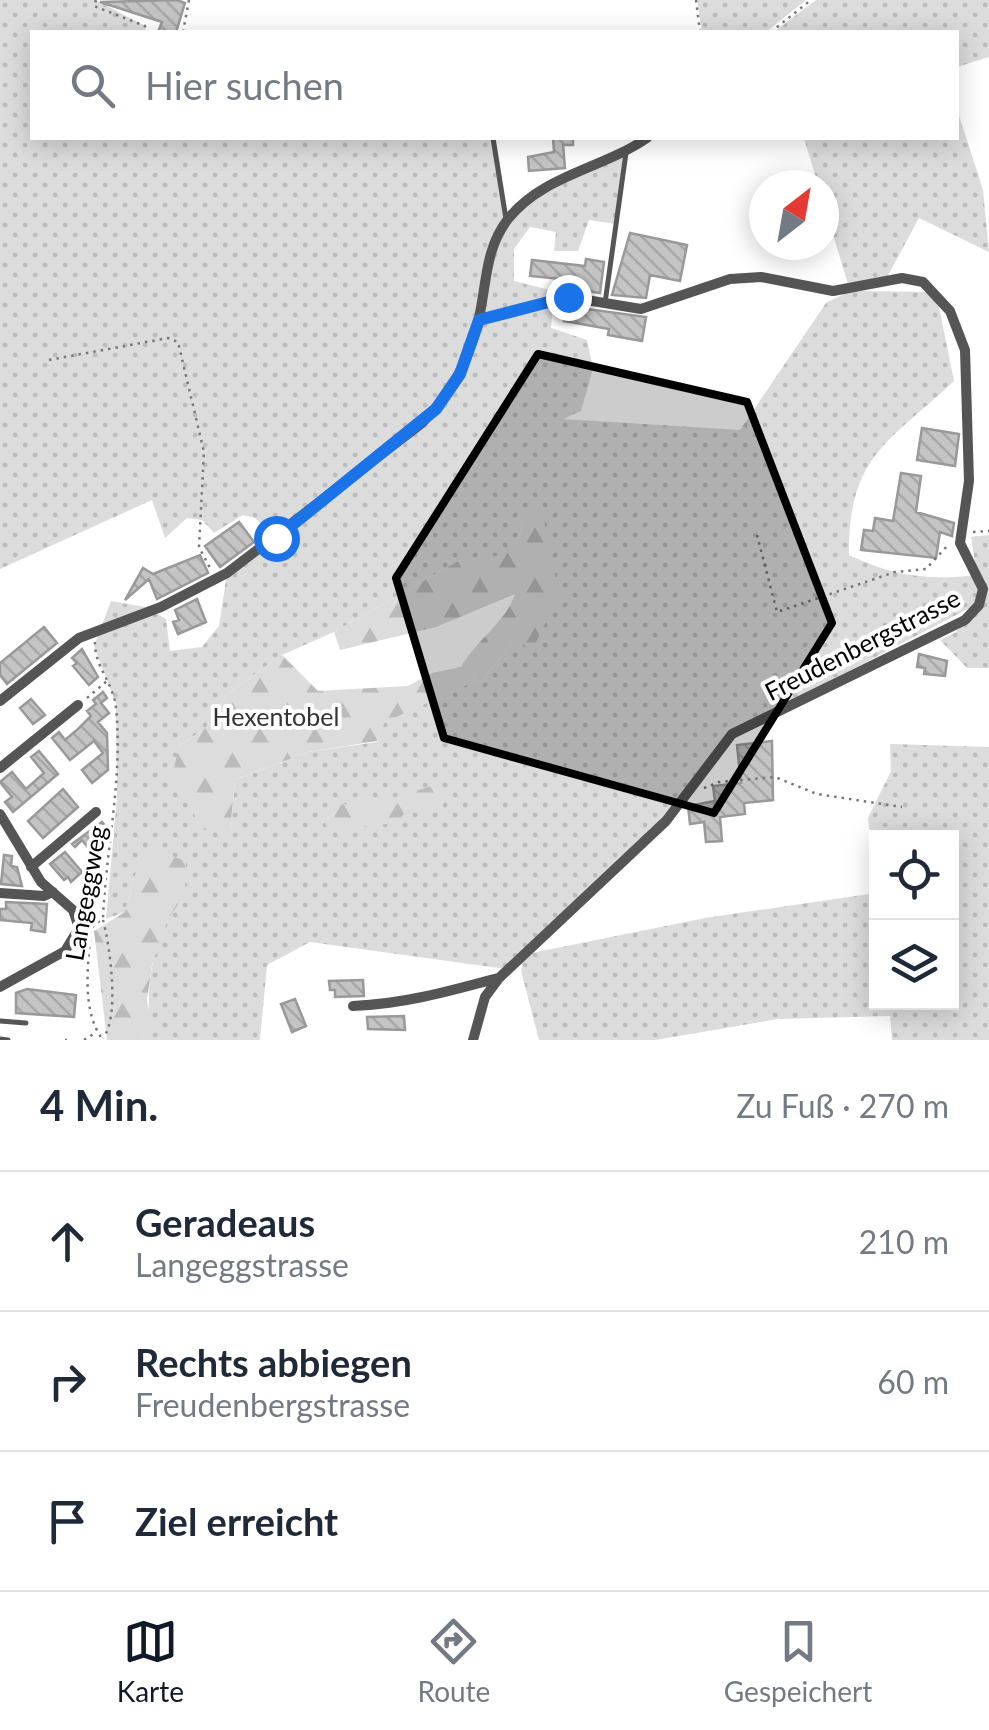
<!DOCTYPE html>
<html lang="de">
<meta charset="utf-8">
<style>
body{margin:0;font-family:Lato,sans-serif;background:#f6f6f7;color:#1f2937}
.controls{position:absolute;right:30px;bottom:30px;display:grid;overflow:hidden;border-radius:0px;box-shadow:0 5px 25px #0003}
.controls button{width:90px;height:90px;display:grid;place-items:center;padding:0;border:0;border-bottom:2px solid #e0e1e3;background:#fff;color:#1f2937;font:50px sans-serif}
.compass{position:absolute;left:749px;top:170px;width:90px;height:90px;border-radius:50%;background:#fff;box-shadow:0 5px 25px #0003;rotate:31deg}
.stop{position:absolute;width:30px;height:30px;margin:-22px;border:8px solid #1a73e8;border-radius:50%;background:#fff}
.stop.end{background:#1a73e8;border-color:#fff;box-shadow:0 2px 10px #0008}
.list{margin:0;padding:0;list-style:none}
h2{display:flex;justify-content:space-between;align-items:center;height:130px;margin:0;padding:0 40px;font-size:42px}
h2 small{font-size:32px;font-weight:400;color:#747a83}
.list li{display:grid;grid-template-columns:65px 1fr auto;gap:30px;align-items:center;box-sizing:border-box;height:140px;padding:0 40px;border-top:2px solid #e0e1e3}
.list b{display:block;font-size:38px;white-space:nowrap}
.list p{margin:0;font-size:32px;white-space:nowrap;color:#747a83}
.list em{font-size:32px;font-style:normal;color:#747a83}
.icon{flex:none;width:55px;height:55px;fill:none;stroke:currentColor;stroke-width:2;stroke-linecap:round;stroke-linejoin:round}
.map{position:relative;flex:none;width:989px;height:1040px;overflow:hidden}
.search{position:absolute;background:#fff;box-shadow:0 5px 25px #0003;left:30px;right:30px;top:30px;height:110px;display:flex;align-items:center;gap:25px;box-sizing:border-box;padding:0 35px;border-radius:0px;color:#747a83;font-size:38px}
.sheet{height:550px;background:#fff}
nav{display:flex;justify-content:space-around;align-items:center;box-sizing:border-box;height:140px;border-top:2px solid #e0e1e3;background:#fff;font-size:28px;color:#747a83}
nav a{display:grid;justify-items:center;gap:5px}
nav .on{color:#111827}
.map>svg:first-child{display:block}
</style>
<div class="map">
<svg width="989" height="1040" viewBox="0 0 989 1040">
<defs>
<pattern id="grass-dots" width="8" height="8" patternUnits="userSpaceOnUse" patternTransform="scale(2.5)"><rect width="8" height="8" fill="#dcdcdc"/><path d="M2 2h.1M6 6h.1" fill="none" stroke="#bbb" stroke-width="1.8" stroke-linecap="round"/></pattern>
<pattern id="forest-firs" width="22" height="20" patternUnits="userSpaceOnUse" patternTransform="scale(2.5)"><rect width="22" height="20" fill="#dcdcdc"/><path d="M5 1l3.5 6h-7zM16 11l3.5 6h-7z" fill="#bbb"/></pattern>
<pattern id="building-back-hatch" width="6" height="6" patternUnits="userSpaceOnUse" patternTransform="scale(2.5)"><rect width="6" height="6" fill="#c4c4c4"/><path d="M-1 5l2 2M0 0l6 6M5-1l2 2" fill="none" stroke="#a7a7a7"/></pattern>
</defs>
<rect width="100%" height="100%" fill="#fff"/>
<path fill="url(#grass-dots)" fill-rule="evenodd" d="M0 0H96L145 26 146 32H32V138H491L506 220 527 198 626 153 616 224 589 220 578 251H554L556 232 530 227 514 249V281L554 291 551 328 587 340 593 368 581 411 563 419 740 430 826 303 850 291 824 205V185H818L804 138H956L957 109 983 190 989 252 919 218 884 283 856 291 936 292 954 381C888 443 848 456 849 555 893 576 930 581 977 575L971 537 989 535V668H967L940 640 956 632 979 603 738 729 684 801 527 954 705 918 876 893 868 818 891 771 890 744 989 747V1040H892L890 1016 778 1019 655 1040H539L521 971 524 957 506 969 310 942 267 965 260 1040H141C153 1017 146 993 152 967 155 951 162 935 168 919L133 879 125 912 106 919 117 797 116 704 94 646 111 601 145 607 166 619 170 651 202 647 219 626 227 573 275 538 255 518 243 515 214 533 202 520 187 518 165 538 152 500 0 569ZM541 508 516 639 484 677 384 722 377 742 308 752 235 780 230 831 179 746 206 728 227 694 282 655 334 632 460 560 496 557 518 542 522 523ZM876 838H952V1002H876Z
M697 0H806L766 32H702Z
M816 0H989V57L957 67 956 32H774Z"/>
<path fill="url(#forest-firs)" d="M541 507 559 593 532 651 516 639 484 677 385 722 377 741 308 752 235 780 230 831 203 830 172 777 179 746 206 728 227 694 282 655 318 691 408 686 432 673 461 667C476 640 506 622 515 594L436 627 340 650 334 632 460 560 496 556 518 542 522 523Z
M434 785 444 792 443 805 404 814 395 823 328 831 324 819 329 806 389 800Z
M149 848 186 861 185 894 168 919 152 965 147 1000 150 1021 141 1040H107L94 931 125 912 133 879Z"/>
<path fill="url(#building-back-hatch)" stroke="#999" stroke-width="2.5" d="M177 0 185 3 176 32H158L162 22 100 2Z
M553 138H573V145H563L565 168 529 171 528 157 554 152Z
M630 233 687 245 680 281 650 275 646 298 612 295Z
M586 259 604 262 600 293 580 290 581 281 530 276 532 260 585 266Z
M566 306 646 317 642 341 608 335 609 329 564 321Z
M922 428 959 434 955 466 917 460Z
M901 473 921 476 916 512 954 523 952 536 940 532 936 558 861 550 864 530 873 531 875 518 893 521Z
M239 522 254 542 220 567 205 546Z
M200 555 208 573 157 599 149 579 125 600 143 568 153 574Z
M197 599 206 622 178 634 173 622 179 620 175 610Z
M44 627 57 643 7 684 0 675V663Z
M82 649 98 677 89 685 73 666 77 663 72 658Z
M919 654 947 661 945 676 924 674 925 668 917 667Z
M103 692 107 698 101 703 109 713 98 722 107 733 108 770 92 783 82 770 103 753 94 741 70 760 52 738 59 732 65 740 78 729 91 716 87 711 96 704 93 700Z
M31 699 45 715 33 724 20 708Z
M772 741 773 800 744 803 745 814 720 817 722 841 706 842 704 822 690 824 688 806 715 801 713 786 741 783 737 745Z
M39 751 58 774 13 812 5 802 12 797 0 782 12 772 26 789 44 773 31 757Z
M63 789 78 807 43 838 28 821Z
M102 822 107 828 100 833 104 838 90 850 82 840 75 847 72 844Z
M65 852 82 872 71 882 68 877 64 880 50 864Z
M4 855 12 856 11 866 17 867 22 886 1 884Z
M6 902 47 904 45 932 31 930 32 923 0 920V909H6Z
M363 980 364 996 335 997V990H330L329 981Z
M27 989 76 995 74 1017 16 1013V993Z
M295 999 306 1026 292 1032 281 1004Z
M404 1016 405 1030 368 1029 367 1017Z"/>
<g fill="none" stroke-linecap="round" stroke-linejoin="round">
<path stroke="#777" stroke-width="2.5" stroke-dasharray="2.5 5" stroke-linecap="butt" d="M96 0 94 6 145 26 146 32
M696 0 700 32
M183 32 189 0
M771 32 811 0
M49 360 168 338 178 342 204 452 199 547 211 570
M973 532 989 531
M757 535 777 612 895 572 926 569 949 544
M95 642C94 666 114 684 116 708 123 779 106 848 103 918L91 928C88 965 81 1011 103 1040
M87 698 107 681
M704 788 719 782 775 777 817 794 902 807
M103 920C110 946 120 1017 103 1038
M65 1040H67
M84 1040 95 1033"/>
<path stroke="#555" stroke-width="5" d="M493 138 506 219
M605 303 626 153
M0 1021 26 1023
M0 1039 8 1040"/>
<path stroke="#555" stroke-width="10" d="M0 701 79 638 161 607 227 573 422 423C450 395 469 361 478 322 487 286 484 250 508 219 543 175 602 169 647 138
M0 768 78 705
M0 814 41 882 73 910 79 928 65 951 0 987
M31 867 96 812
M0 893 44 896 53 892
M353 1006C404 1004 450 991 498 978
M473 1040 485 997 499 978 666 821 732 734 965 620 979 605 983 589 960 543 969 481 965 350 950 311 923 282 902 278 833 291 761 277 730 279 641 309 568 297 479 320"/>
</g>
<g fill="none" stroke-linecap="round" stroke-linejoin="round">
<path stroke="#1a73e8" stroke-width="12" d="M276 538 436 409 460 374 479 320 568 297"/>
</g>
<path fill="#000" fill-opacity="0.2" stroke="#000" stroke-width="8" stroke-linejoin="round" d="M538 354 747 402 832 623 714 813 444 738 396 578Z"/>
<g text-anchor="middle" dominant-baseline="central" stroke-width="8" stroke-linejoin="round" paint-order="stroke">
<g font-size="25" fill="#000" stroke="#fff">
<text transform="translate(862 644) rotate(-27)">Freudenbergstrasse</text>
<text transform="translate(85 893) rotate(-80)">Langeggweg</text>
</g>
<g font-size="25" fill="#333" stroke="#fff">
<text x="276" y="716">Hexentobel</text>
</g>
</g>
</svg>
<div class="controls">
<button><svg class="icon" aria-label="locate" viewBox="0 0 24 24"><circle cx="12" cy="12" r="6"/><path d="M12 2v4M12 18v4M2 12h4M18 12h4"/></svg></button>
<button><svg class="icon" aria-label="layers" viewBox="0 0 24 24"><path d="M12 4l9 5-9 5-9-5zM3 14l9 5 9-5"/></svg></button>
</div>
<svg class="compass" viewBox="-18 -18 36 36"><path d="M0-13l5 13h-10z" fill="#e53935"/><path d="M0 13l5-13h-10z" fill="#747a83"/></svg>
<div class="stop" style="left:276px;top:538px"></div>
<div class="stop end" style="left:568px;top:297px"></div>
<div class="search"><svg class="icon" aria-label="search" viewBox="0 0 24 24"><circle cx="10" cy="10" r="6"/><path d="M15 15l6 6"/></svg>Hier suchen</div>
</div>
<section class="sheet">
<h2>4 Min.<small>Zu Fuß · 270 m</small></h2>
<ul class="list">
<li><svg class="icon" aria-label="ahead" viewBox="0 0 24 24"><path d="M12 20V5M6 11l6-6 6 6"/></svg><div><b>Geradeaus</b><p>Langeggstrasse</p></div><em>210 m</em></li>
<li><svg class="icon" aria-label="right" viewBox="0 0 24 24"><path d="M7 20v-9h11M14 6l5 5-5 5"/></svg><div><b>Rechts abbiegen</b><p>Freudenbergstrasse</p></div><em>60 m</em></li>
<li><svg class="icon" aria-label="arrive" viewBox="0 0 24 24"><path d="M6 21V4h12l-3 4 3 4H6"/></svg><div><b>Ziel erreicht</b></div></li>
</ul>
</section>
<nav>
<a class="on"><svg class="icon" aria-label="map" viewBox="0 0 24 24"><path d="M3 6l6-2 6 2 6-2v14l-6 2-6-2-6 2zM9 4v14M15 6v14"/></svg>Karte</a>
<a><svg class="icon" aria-label="directions" viewBox="0 0 24 24"><path d="M12 3l9 9-9 9-9-9zM9 14v-3h6M13 9l2 2-2 2"/></svg>Route</a>
<a><svg class="icon" aria-label="saved" viewBox="0 0 24 24"><path d="M7 4h10v16l-5-4-5 4z"/></svg>Gespeichert</a>
</nav>
